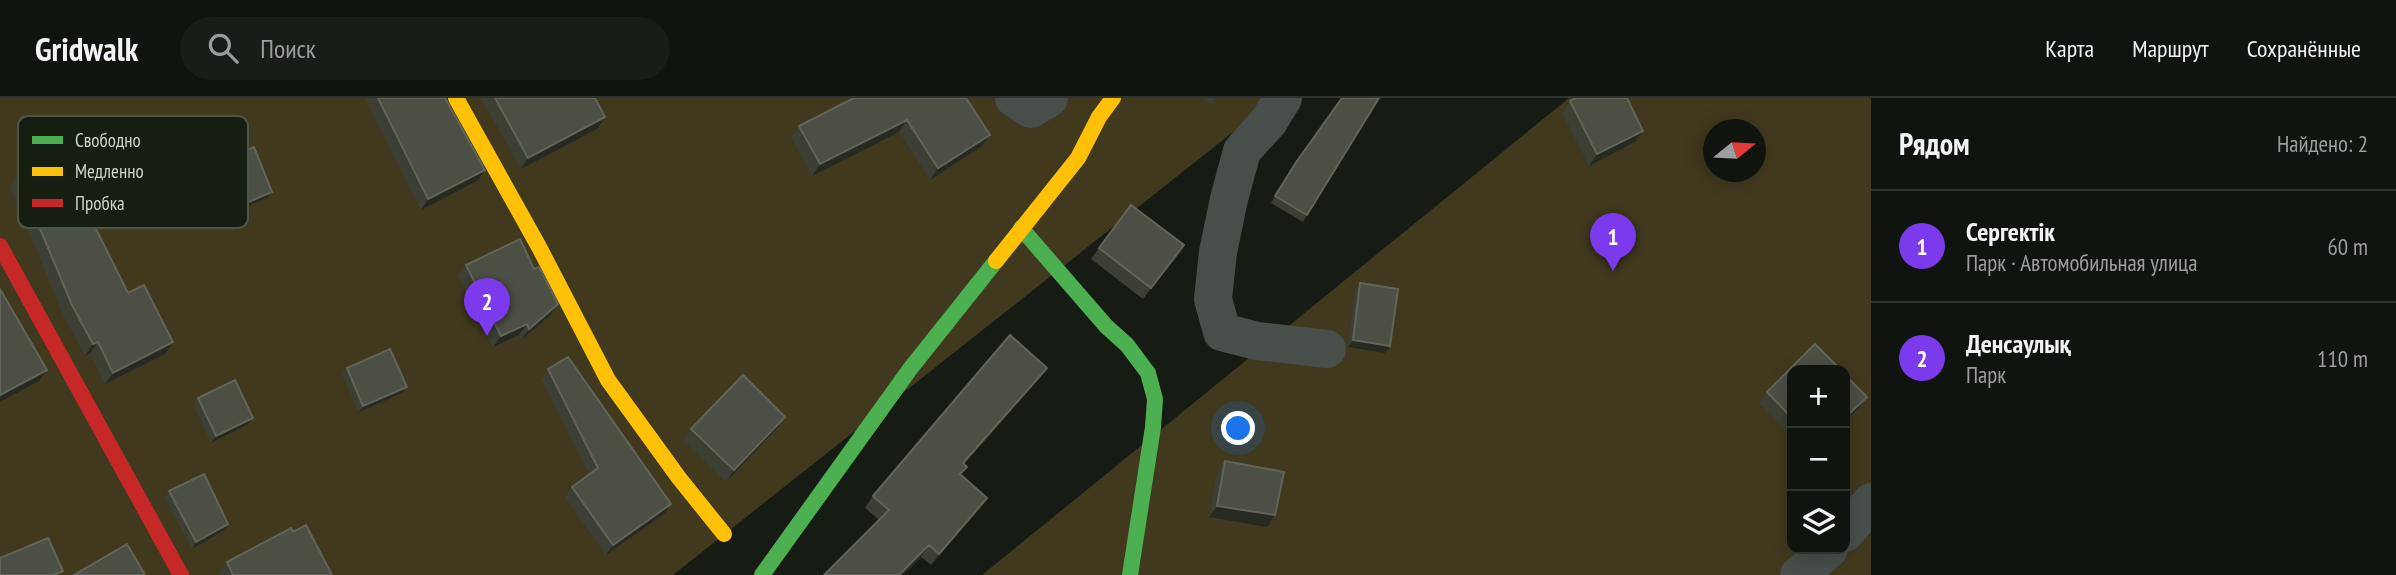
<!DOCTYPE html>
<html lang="ru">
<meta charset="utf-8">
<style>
body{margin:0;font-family:"PT Sans Narrow",sans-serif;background:#191d18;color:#f1f3f6}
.controls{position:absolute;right:21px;bottom:21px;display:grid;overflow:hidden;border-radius:14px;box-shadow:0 4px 18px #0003}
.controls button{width:63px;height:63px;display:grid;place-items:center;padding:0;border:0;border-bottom:2px solid #30332f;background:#10140f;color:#f1f3f6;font:35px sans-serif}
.compass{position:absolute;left:1703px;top:21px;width:63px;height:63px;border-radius:50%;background:#10140f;box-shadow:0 4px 18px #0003;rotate:72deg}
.you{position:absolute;left:1239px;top:331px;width:24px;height:24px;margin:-18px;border:5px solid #fff;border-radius:50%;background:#1a73e8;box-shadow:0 0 0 10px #1a73e833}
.badge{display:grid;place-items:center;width:46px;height:46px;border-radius:50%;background:#7c3aed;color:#fff;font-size:23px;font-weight:700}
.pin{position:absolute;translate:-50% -58px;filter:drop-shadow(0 2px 4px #0008)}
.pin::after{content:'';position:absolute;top:37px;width:24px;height:21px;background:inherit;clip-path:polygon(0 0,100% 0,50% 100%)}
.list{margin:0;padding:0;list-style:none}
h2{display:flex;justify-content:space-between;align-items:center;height:91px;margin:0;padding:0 28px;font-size:30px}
h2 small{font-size:23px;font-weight:400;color:#9c9e9e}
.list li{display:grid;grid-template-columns:46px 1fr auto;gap:21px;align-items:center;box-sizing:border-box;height:112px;padding:0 28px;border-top:2px solid #30332f}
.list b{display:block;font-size:26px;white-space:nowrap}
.list p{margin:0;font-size:23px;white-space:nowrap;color:#9c9e9e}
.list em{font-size:23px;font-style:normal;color:#9c9e9e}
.icon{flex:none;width:38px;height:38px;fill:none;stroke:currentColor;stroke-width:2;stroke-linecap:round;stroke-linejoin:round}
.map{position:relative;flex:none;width:1871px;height:477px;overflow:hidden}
header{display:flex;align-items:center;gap:42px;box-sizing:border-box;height:98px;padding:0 35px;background:#10140f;border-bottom:2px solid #30332f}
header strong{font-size:33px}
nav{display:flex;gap:38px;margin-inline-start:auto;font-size:24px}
.search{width:490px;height:63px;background:#191d18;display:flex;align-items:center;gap:18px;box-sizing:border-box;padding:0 24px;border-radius:38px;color:#9c9e9e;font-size:26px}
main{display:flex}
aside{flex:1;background:#10140f}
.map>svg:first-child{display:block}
</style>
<header>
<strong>Gridwalk</strong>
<div class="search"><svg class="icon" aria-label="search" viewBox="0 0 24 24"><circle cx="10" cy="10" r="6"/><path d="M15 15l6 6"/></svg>Поиск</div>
<nav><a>Карта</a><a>Маршрут</a><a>Сохранённые</a></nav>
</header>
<main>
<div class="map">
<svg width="1871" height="477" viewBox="0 0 1871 477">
<rect width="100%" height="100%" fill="#161b14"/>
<path fill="#40391e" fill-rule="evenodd" d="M0 0H1276L673 477H0Z
M1569 0H1871V477H982ZM1714 32H1756V74H1714ZM1792 272H1845V451H1792Z"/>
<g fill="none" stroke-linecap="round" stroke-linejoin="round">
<path stroke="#484f4b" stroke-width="38" d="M1014 0 1031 11 1049 0
M1283 0 1269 23 1242 53 1229 101 1218 154 1213 201 1222 234 1257 243 1327 251
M1845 435 1871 404
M1799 477 1829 451"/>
<path stroke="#4caf50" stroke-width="16" d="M1021 130 1106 228 1127 247 1148 275 1155 301 1153 329 1130 477
M762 477 910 271 996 163"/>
<path stroke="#ffc107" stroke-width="16" d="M456 0 539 149 608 282 679 380 724 436
M996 163 1078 60 1099 19 1113 0"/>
<path stroke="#c62828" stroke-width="16" d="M0 148 181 477"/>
</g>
<path fill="#3c3f33" d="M365 0H445L477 83 421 112Z
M481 0H595L605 19 597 31 521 71Z
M854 0 990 37 982 48 930 82 899 34 812 78 791 39 799 28Z
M1203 0H1216L1211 6Z
M1342 0 1307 117 1303 124 1271 105 1292 69Z
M1570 3 1635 44 1589 68 1562 15Z
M219 63 272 94 267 100 232 115 214 70Z
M18 78 99 125 96 130 128 195 165 256 105 286 90 255 85 258 64 219 10 89Z
M1131 107 1184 147 1143 201 1091 161Z
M466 167 550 218 521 242 519 237 493 249 458 178Z
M1360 185 1385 255 1348 249 1355 192Z
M347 270 402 295 359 314 342 277Z
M1047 270 1039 281 964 366 961 377 987 400 979 411 931 467 921 459 903 477H824L879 422 865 410 873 398Z
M548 271 671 406 664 416 606 457 565 399 572 389 589 376 541 281Z
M1792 272V339L1759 305 1767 294Z
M198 300 248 326 211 345 193 307Z
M785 319 777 330 726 384 683 342 691 331Z
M1225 363 1275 417 1267 429 1209 419 1217 375Z
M169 393 228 426 223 433 192 451 165 400Z
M293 434 332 477H219V476L227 464Z"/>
<path fill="#262a20" d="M605 19 597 31 521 71 528 60Z
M907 22 899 34 812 78 820 66Z
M1643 33 1635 44 1589 68 1597 56Z
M990 37 982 48 930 82 938 70Z
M485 72 477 83 421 112 428 101Z
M272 94 267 100 232 115 237 109Z
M558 206 550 218 521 242 529 231Z
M527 226 519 237 493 249 501 238Z
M1353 242 1390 248 1385 255 1348 249Z
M98 244 90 255 85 258 93 246Z
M173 244 165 256 105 286 113 275Z
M1047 270 1039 281 955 377 963 365Z
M47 272 39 283 0 304V297Z
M407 289 402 295 359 314 363 308Z
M1867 299 1859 310 1845 324V320Z
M785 319 777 330 726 384 734 372Z
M253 320 248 326 211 345 216 338Z
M987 400 979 411 931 467 939 456Z
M671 406 664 416 606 457 613 447Z
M1217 408 1275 417 1267 429 1209 419Z
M228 426 223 433 192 451 196 444Z
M929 447 921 459 903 477H899Z"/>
<path fill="#4c4f44" stroke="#606459" stroke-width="2" d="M378 0H445L485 72 428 101Z
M495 0H595L605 19 528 60Z
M854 0H966L990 37 938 70 907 22 820 66 799 28Z
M1342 0H1379L1307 117 1275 98 1297 63Z
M1576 0H1627L1643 33 1597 56 1570 3Z
M254 49 272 94 237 109 219 63Z
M71 56 99 125 94 127 128 195 144 187 173 244 113 275 98 244 93 246 72 207 18 78Z
M1131 107 1184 147 1151 190 1099 150Z
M520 141 534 171 539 169 558 206 529 231 527 226 501 238 466 167Z
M1360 185 1398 191 1390 248 1353 242Z
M0 191 47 272 0 297Z
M1010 237 1047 270 963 365 967 369 960 376 987 400 939 456 929 447 899 477H824L889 412 873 398Z
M1815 246 1841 272H1792V320L1767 294Z
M390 251 407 289 363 308 347 270Z
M568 259 671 406 613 447 572 389 598 370 548 271Z
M743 277 785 319 734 372 691 331Z
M1845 277 1867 299 1845 320Z
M235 282 253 320 216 338 198 300Z
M1225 363 1284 374 1275 417 1217 408Z
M204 376 228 426 196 444 169 393Z
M306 427 332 477H233L227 464 291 430 293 434Z
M48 440 63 473 54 477H0V460Z
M127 446 145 477H74Z"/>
<rect x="18" y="18" width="230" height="112" rx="10" fill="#151e11" stroke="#4d5549" stroke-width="2"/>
<rect x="32" y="38" width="31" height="8" fill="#4caf50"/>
<rect x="32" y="69" width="31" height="9" fill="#ffc107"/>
<rect x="32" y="101" width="31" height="8" fill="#c62828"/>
<g font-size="19" fill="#cfd5cc">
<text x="75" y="49">Свободно</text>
<text x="75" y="80">Медленно</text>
<text x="75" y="112">Пробка</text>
</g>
</svg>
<div class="controls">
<button>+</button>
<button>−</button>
<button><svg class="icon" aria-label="layers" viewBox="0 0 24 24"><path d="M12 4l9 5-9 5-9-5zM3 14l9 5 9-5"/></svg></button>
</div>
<svg class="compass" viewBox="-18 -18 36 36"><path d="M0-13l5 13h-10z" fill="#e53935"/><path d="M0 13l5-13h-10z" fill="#9c9e9e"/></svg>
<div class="you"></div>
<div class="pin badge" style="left:1613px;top:173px">1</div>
<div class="pin badge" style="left:487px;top:238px">2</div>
</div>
<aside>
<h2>Рядом<small>Найдено: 2</small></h2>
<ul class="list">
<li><span class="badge">1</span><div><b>Сергектік</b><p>Парк · Автомобильная улица</p></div><em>60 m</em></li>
<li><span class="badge">2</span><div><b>Денсаулық</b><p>Парк</p></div><em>110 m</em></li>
</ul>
</aside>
</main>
